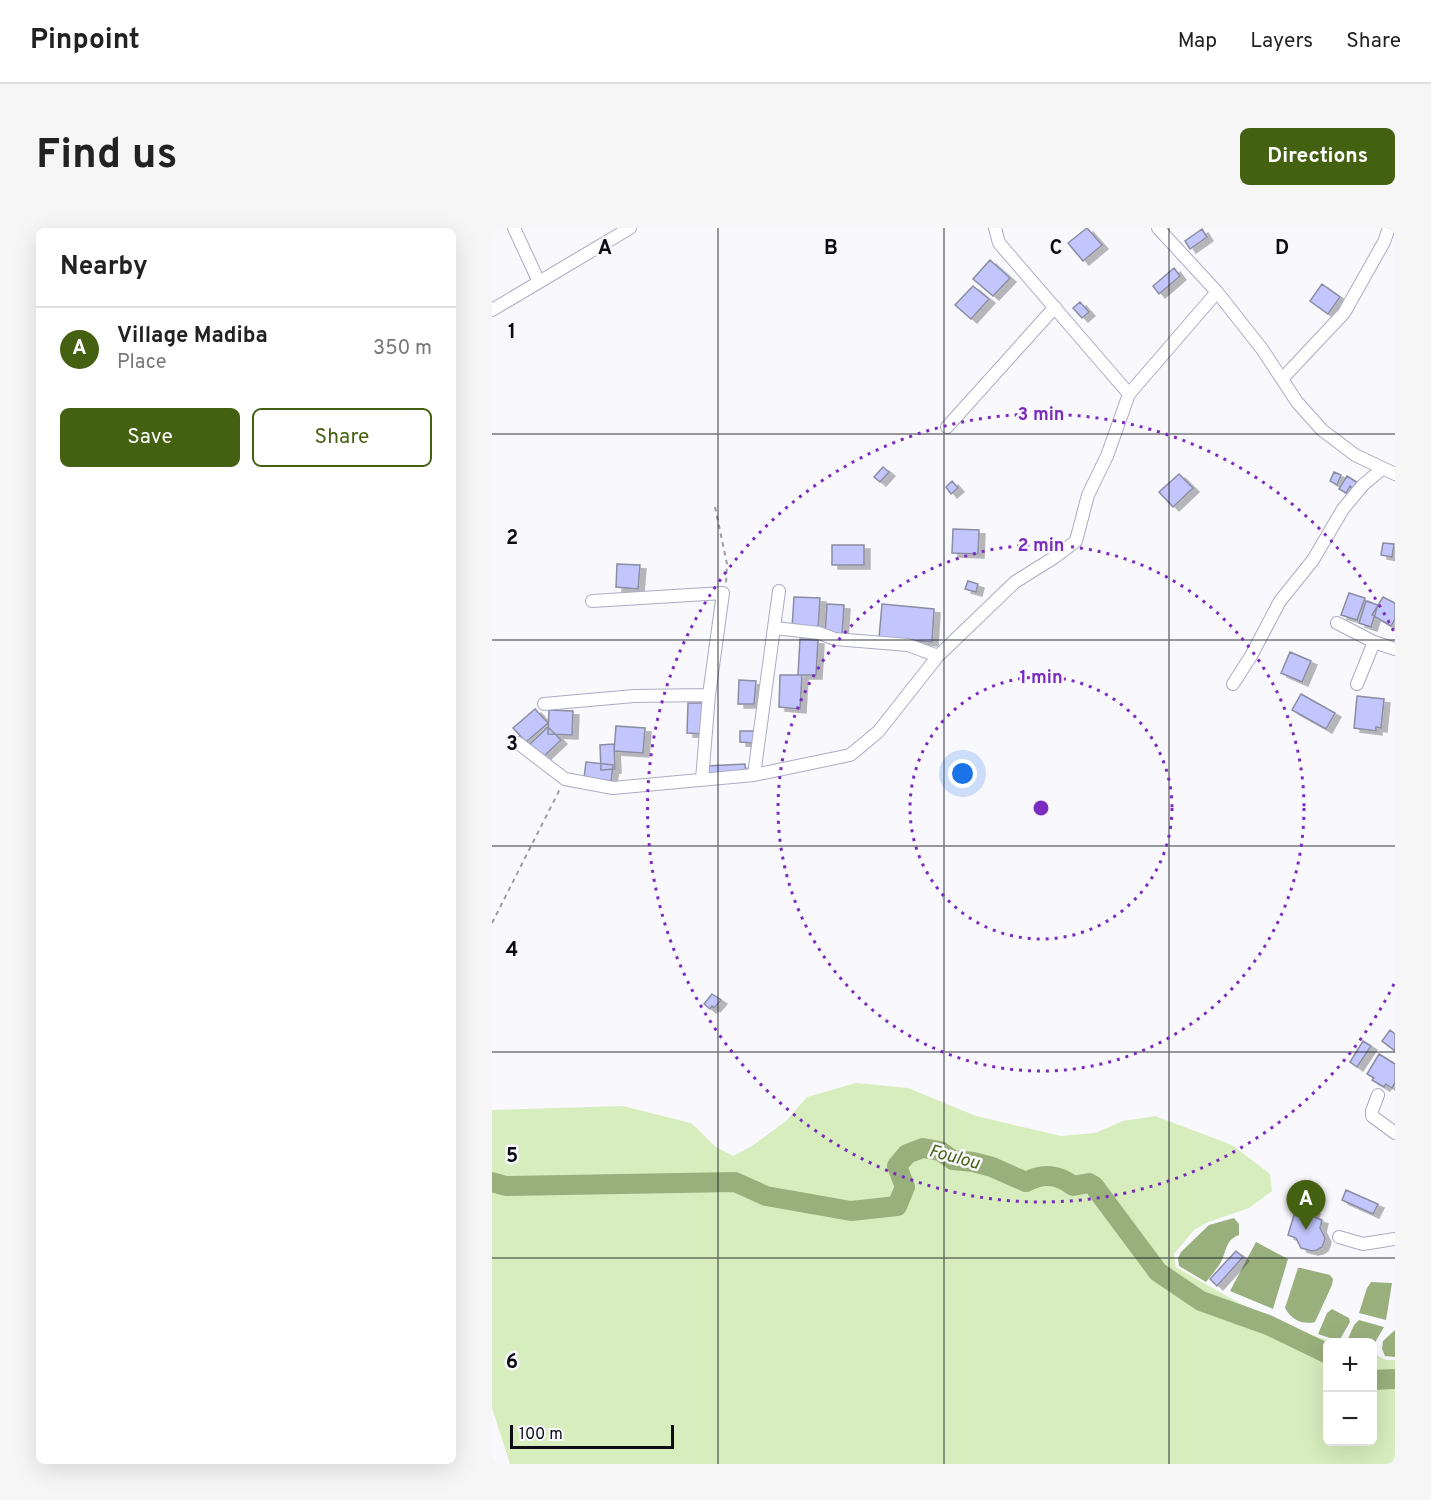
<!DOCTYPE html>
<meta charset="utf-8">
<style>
body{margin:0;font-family:Overpass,sans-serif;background:#f6f6f6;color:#222}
.controls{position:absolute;right:18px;bottom:18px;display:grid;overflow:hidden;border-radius:9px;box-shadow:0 6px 24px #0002}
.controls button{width:54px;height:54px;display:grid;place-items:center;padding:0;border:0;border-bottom:2px solid #e0e0e0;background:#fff;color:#222;font:30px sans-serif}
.scale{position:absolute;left:18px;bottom:15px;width:164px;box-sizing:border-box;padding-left:6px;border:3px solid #0b0c14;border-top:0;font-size:16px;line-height:21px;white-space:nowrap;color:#0b0c14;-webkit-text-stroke:4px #f8f8fd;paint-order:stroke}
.you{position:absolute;left:471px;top:546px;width:21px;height:21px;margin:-15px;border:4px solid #fff;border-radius:50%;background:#1a73e8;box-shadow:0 0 0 9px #1a73e833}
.badge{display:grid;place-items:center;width:39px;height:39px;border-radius:50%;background:#446011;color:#fff;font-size:20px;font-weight:700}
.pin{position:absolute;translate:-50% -50px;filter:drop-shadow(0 2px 3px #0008)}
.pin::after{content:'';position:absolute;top:32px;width:21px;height:18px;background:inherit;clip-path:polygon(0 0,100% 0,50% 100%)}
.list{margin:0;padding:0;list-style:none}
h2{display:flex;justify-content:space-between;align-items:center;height:78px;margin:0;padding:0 24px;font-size:26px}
h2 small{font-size:20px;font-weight:400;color:#767676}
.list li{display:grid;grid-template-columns:39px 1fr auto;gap:18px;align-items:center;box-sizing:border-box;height:84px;padding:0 24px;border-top:2px solid #e0e0e0}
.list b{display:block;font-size:22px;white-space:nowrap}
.list p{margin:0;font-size:20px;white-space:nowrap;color:#767676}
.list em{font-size:20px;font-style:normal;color:#767676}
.actions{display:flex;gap:12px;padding:18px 24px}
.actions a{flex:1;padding:14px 0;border:2px solid #446011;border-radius:9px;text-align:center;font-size:21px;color:#446011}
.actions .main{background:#446011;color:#fff}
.map{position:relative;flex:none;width:903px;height:1236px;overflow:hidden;border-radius:9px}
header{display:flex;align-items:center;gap:36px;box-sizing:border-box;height:84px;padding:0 30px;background:#fff;border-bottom:2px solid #e0e0e0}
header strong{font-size:28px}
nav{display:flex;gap:33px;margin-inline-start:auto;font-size:21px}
.intro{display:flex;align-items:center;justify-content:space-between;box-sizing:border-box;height:144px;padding:0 36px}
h1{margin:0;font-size:42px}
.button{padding:15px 27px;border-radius:9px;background:#446011;color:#fff;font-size:21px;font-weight:700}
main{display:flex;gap:36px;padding:0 36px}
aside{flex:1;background:#fff;border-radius:9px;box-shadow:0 6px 24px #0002}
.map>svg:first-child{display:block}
</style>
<header>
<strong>Pinpoint</strong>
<nav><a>Map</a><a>Layers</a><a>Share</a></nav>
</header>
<div class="intro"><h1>Find us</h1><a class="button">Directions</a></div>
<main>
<aside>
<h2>Nearby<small></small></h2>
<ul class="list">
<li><span class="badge">A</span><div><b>Village Madiba</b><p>Place</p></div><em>350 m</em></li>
</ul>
<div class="actions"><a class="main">Save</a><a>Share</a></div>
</aside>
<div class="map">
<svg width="903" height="1236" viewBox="0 0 903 1236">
<defs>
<filter id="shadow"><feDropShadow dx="6" dy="4" stdDeviation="0" flood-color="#0004"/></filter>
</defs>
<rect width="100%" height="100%" fill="#f8f8fd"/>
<path fill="#d7edbd" d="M364 855 416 860 484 888 569 908 603 905 631 893 663 888 740 917 778 946 780 963 757 980 716 994 702 1002 682 1026 684 1039C734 1068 788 1100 843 1114H836V1214H880L881 1125 894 1132H903V1236H18L0 1180V882L131 878 199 895 224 919 241 928 260 918 294 893 315 869Z"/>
<path fill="#99b07d" d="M742 990 747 996V1007C733 1012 735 1023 729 1034 725 1041 719 1047 714 1054L687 1038 686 1030 689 1024 717 997Z
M764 1014 796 1031 781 1081 738 1063Z
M806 1040H809L838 1047 841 1051 840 1057 823 1094C810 1097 800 1092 793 1080Z
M879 1054 900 1055 894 1092 867 1085 875 1060Z
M840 1081 857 1090 858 1094 847 1113 826 1106 835 1085Z
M867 1092 892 1099 881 1118 880 1114 855 1113 862 1097Z
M903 1102V1129L893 1128 890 1121 891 1113Z"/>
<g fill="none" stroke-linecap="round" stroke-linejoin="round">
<path stroke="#99b07d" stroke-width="20" d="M0 954 14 958 243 954 274 968 359 983 405 978 413 959 405 938 415 926 431 920 448 923 461 932 481 934 500 939 534 954C550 945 567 946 581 958L597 955 602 958 666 1044 709 1073 776 1097 836 1126
M880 1152 903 1151"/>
</g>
<path fill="#c2c6fc" stroke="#8b8da3" stroke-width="1.5" filter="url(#shadow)" d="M595 0 610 17 591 33 576 15Z
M710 1 715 9 698 21 693 13Z
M498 32 518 50 501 68 481 51Z
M682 40 688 48 667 66 661 58Z
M830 56 848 69 836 86 818 73Z
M481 58 497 71 479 91 463 77Z
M588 74 597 84 590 90 581 80Z
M391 239 397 244 388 254 382 249Z
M842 244 849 247 845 257 838 253Z
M687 246 701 260 681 279 667 264Z
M855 248 866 255 862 261 858 258 854 265 847 261Z
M460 253 466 260 459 266 454 259Z
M461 301 487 302 486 326 460 325Z
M891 315 902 316 900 329 889 327Z
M340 317H372V337H340Z
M125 336 148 337 146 361 124 359Z
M476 353 486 356 484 364 473 361Z
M857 365 873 370 865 392 849 387Z
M302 369 328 370 326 401 300 400Z
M891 369 903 375V391L899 398 880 387Z
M874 373 886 377 879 399 867 395Z
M335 376 352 377 350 407 333 406Z
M390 376 442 381 440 414 387 410Z
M308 411 326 412 324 447H306Z
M798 424 819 433 810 454 789 445Z
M288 447H310L308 481 287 479Z
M247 452 264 453 262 476H246Z
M809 466 843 485 834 501 800 482Z
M865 468 892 471 889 500 884 499V503L862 500Z
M196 475H212L211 506 195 505Z
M43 481 56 495 34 514 21 500Z
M57 482 81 483 80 507 56 506Z
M124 498 153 500 151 525 122 523Z
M56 499 69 512 51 529 38 516Z
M248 503H262L261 515 248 514Z
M122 516 123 541 109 542 108 517Z
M94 534 121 537 119 553 92 550Z
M253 536 254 546 214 548V538Z
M220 766 229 772 222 780 220 778 218 781 212 776Z
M898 802 903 806V823L890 813Z
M871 813 879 818 865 839 858 834Z
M887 826 903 836V855L900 860 894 856 892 859 880 852 882 850 875 846Z
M854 962 886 976 881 986 850 972Z
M805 977 822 982 820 988 830 992 828 1000 833 1010 832 1014 830 1019 825 1022 820 1023 809 1020 804 1010 796 1007Z
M744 1023 751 1029 725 1058 718 1051Z"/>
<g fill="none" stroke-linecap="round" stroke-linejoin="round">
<defs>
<path id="minor" d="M22 0 47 54
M503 0 507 15 637 166
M666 0 725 64 770 121 805 174 830 202 863 227 903 246
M0 82 138 0
M790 151 852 85 892 14 897 0
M455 199 563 79
M100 373 231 365 217 467 210 551
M845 395 882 414 865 456
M283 400 327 405 343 411 416 417 446 428
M882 414 903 421
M741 456 759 428 788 373 821 332 851 281 871 257 890 241
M52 476 142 468 217 467
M26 515 73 551 121 560 262 547 358 527 386 504 446 428 523 354 563 329 584 313 596 267 615 228 637 166 725 64
M262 547 287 363
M886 867 880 883V888L903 905
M847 1009 871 1016 903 1011"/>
</defs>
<use href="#minor" stroke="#aaacc4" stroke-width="14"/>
<path stroke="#9c9ca2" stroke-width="2" stroke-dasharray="4.5 4.5" stroke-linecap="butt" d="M223 279 235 336 234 355
M0 695 68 561"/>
<use href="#minor" stroke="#fff" stroke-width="12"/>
</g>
<path fill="none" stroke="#0b0c14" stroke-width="1.5" stroke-opacity="0.55" d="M226 0V1236M452 0V1236M677 0V1236M0 206H903M0 412H903M0 618H903M0 824H903M0 1030H903"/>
<g fill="none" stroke="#7b2cbf" stroke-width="3" stroke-dasharray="3 6">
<circle cx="549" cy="580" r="131"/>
<circle cx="549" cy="580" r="263"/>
<path d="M902 756A394 394 0 1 1 902 404"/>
</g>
<g text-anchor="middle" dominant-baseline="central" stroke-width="5" stroke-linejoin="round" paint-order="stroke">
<g font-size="18" font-style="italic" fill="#466116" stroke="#f8f8fd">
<text transform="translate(462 930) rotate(15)">Foulou</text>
</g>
</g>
<g font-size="20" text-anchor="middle" font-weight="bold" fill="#0b0c14" stroke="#f8f8fd" stroke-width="5" stroke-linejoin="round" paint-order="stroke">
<text x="113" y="26">A</text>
<text x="339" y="26">B</text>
<text x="564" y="26">C</text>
<text x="790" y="26">D</text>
<text x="20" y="110">1</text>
<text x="20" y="316">2</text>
<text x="20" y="522">3</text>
<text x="20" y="728">4</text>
<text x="20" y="934">5</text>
<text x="20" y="1140">6</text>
</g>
<circle cx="549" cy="580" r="9" fill="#7b2cbf" stroke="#f8f8fd" stroke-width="3"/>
<g font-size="18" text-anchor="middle" font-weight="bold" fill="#7b2cbf" stroke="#f8f8fd" stroke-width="5" stroke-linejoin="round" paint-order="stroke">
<text x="549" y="192">3 min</text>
<text x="549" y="323">2 min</text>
<text x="549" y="455">1 min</text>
</g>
</svg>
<div class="controls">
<button>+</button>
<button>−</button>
</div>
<div class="scale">100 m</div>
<div class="you"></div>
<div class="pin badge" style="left:814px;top:1002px">A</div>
</div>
</main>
